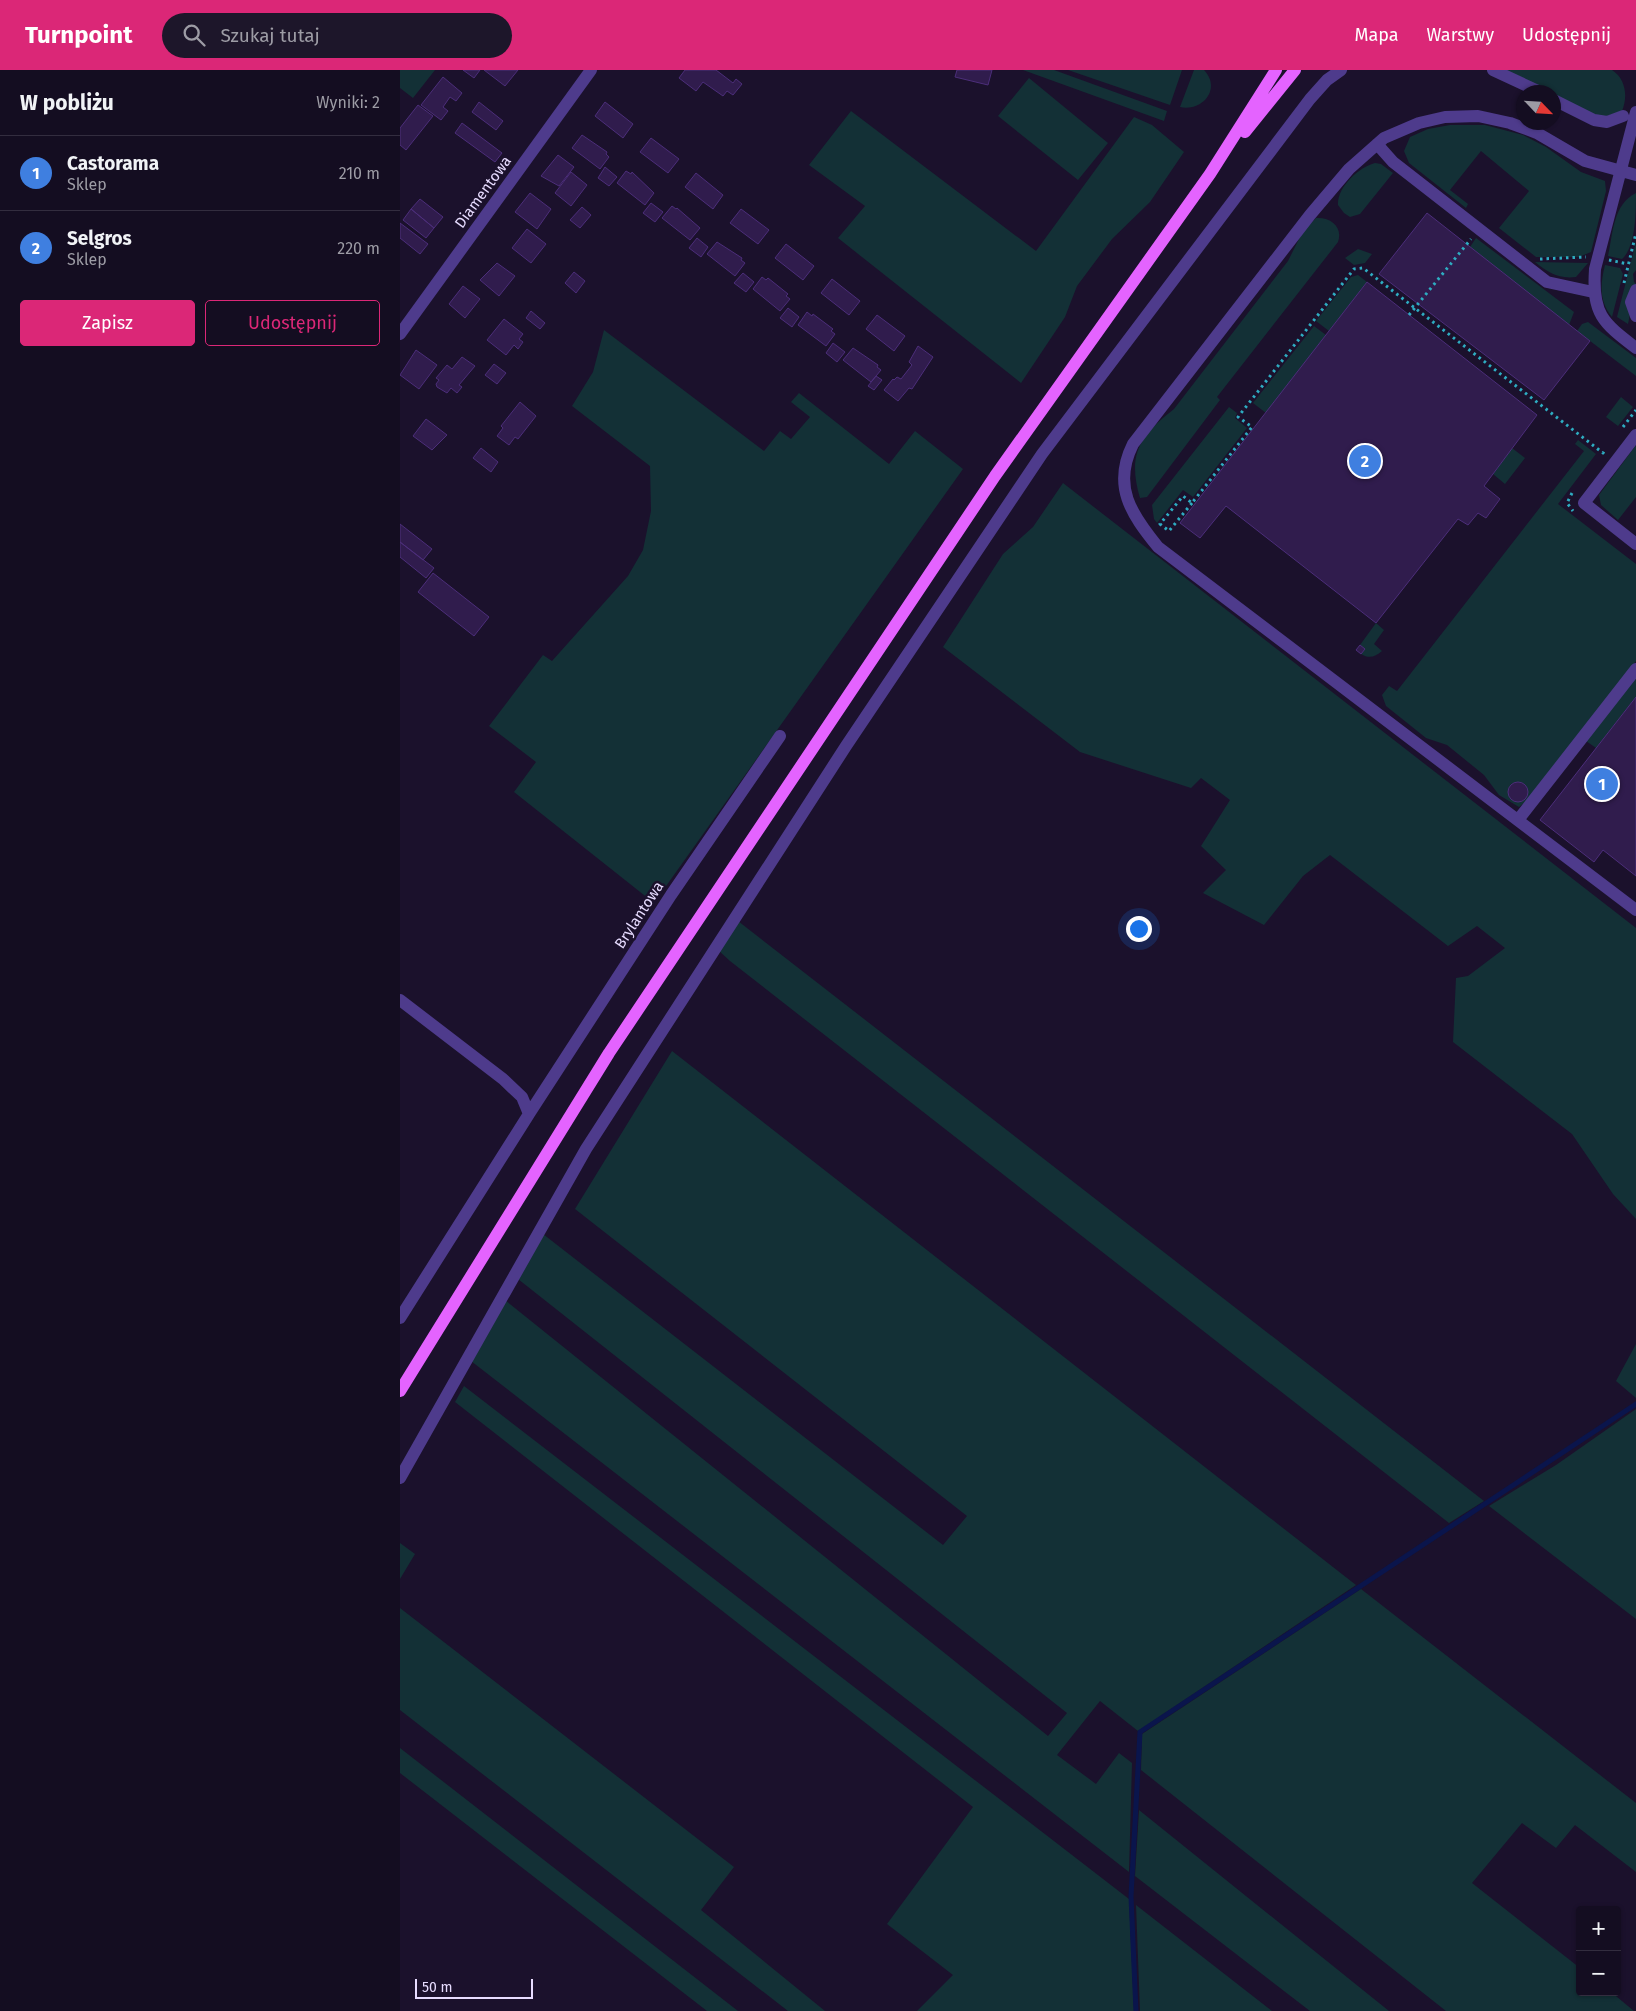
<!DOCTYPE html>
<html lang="pl">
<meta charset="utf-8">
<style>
body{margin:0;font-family:"Fira Sans",sans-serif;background:#1d162a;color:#f1f3f6}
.controls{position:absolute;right:15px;bottom:15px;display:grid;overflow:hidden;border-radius:5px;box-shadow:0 1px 4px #0004}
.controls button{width:45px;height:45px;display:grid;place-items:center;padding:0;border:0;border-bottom:1px solid #332d3f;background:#140d21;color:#f1f3f6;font:25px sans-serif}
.compass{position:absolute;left:1116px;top:15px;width:45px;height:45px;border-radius:50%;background:#140d21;box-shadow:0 1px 4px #0004;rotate:115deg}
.scale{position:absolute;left:15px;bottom:12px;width:118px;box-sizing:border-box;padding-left:5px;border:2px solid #e7dcff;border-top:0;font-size:14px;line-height:18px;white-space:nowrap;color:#e7dcff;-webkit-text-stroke:4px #1b112c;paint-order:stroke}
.you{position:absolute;left:738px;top:858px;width:18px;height:18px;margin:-12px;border:4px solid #fff;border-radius:50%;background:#1a73e8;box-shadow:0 0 0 8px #1a73e833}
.badge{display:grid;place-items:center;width:32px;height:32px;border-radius:50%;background:#db2777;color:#fff;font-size:16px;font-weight:700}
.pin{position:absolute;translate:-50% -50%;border:2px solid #fff;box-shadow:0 1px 5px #0006}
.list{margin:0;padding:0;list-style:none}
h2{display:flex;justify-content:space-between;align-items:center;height:65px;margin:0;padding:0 20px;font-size:21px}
h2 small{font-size:16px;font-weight:400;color:#9d9ca5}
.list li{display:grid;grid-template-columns:32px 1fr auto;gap:15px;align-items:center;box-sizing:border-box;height:75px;padding:0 20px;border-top:1px solid #332d3f}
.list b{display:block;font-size:19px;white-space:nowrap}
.list p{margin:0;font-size:16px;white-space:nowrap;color:#9d9ca5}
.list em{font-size:16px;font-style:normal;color:#9d9ca5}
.actions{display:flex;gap:10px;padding:15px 20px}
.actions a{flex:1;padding:11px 0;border:1px solid #db2777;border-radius:5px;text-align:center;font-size:18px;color:#db2777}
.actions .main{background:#db2777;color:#fff}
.icon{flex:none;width:28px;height:28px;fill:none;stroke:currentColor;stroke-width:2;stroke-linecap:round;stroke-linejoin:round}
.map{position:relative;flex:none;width:1236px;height:1941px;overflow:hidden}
header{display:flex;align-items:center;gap:30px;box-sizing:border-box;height:70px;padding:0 25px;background:#db2777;color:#fff}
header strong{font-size:24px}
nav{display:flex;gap:28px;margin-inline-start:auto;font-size:18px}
.search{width:350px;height:45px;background:#1d162a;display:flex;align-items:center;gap:12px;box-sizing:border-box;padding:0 18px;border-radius:28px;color:#9d9ca5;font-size:19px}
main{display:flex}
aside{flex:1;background:#140d21}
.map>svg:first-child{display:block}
</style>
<header>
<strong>Turnpoint</strong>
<div class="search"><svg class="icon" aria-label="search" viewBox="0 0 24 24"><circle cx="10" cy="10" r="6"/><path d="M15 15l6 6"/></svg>Szukaj tutaj</div>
<nav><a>Mapa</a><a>Warstwy</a><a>Udostępnij</a></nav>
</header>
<main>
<aside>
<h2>W pobliżu<small>Wyniki: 2</small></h2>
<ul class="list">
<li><span class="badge" style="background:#3f7fe0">1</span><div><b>Castorama</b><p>Sklep</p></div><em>210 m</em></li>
<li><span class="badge" style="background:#3f7fe0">2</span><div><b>Selgros</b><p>Sklep</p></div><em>220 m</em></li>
</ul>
<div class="actions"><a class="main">Zapisz</a><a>Udostępnij</a></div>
</aside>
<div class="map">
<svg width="1236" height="1941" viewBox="0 0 1236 1941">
<rect width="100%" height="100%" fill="#1b112c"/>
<path fill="#133036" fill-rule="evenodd" d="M0 0H35L13 28 0 18Z
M623 0H654L767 41 764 51Z
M668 0H782L770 35Z
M794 0H804C822 19 802 42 780 37Z
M1102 0H1212C1226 9 1228 27 1222 41L1201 48 1154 26V22H1148Z
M629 8 708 73 678 110 598 46Z
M451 41 636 181 734 47 752 55 784 82 750 132 712 169 677 216 665 247 621 313 438 168 465 136 409 95Z
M1050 55H1085L1123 65 1146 77 1181 102 1205 111 1206 121 1191 182 1179 187H1136L1099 158 1129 121 1081 81 1050 120 1068 134 1066 138 1009 93 1004 81 1010 67 1028 59Z
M975 93 981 94 993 103 960 144 950 147 944 143 938 135C937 117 959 97 975 93Z
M1236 123C1236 141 1236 177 1222 189L1208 186C1213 164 1213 134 1236 123Z
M916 148C932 147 943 158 938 172L817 327 820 330 747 427 740 428C727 384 740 366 774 339L888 191 903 161Z
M1076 168 1174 242 1169 255 1070 177Z
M1236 172V200L1233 204 1234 212 1236 214 1228 254 1217 247Z
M958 179 972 184 965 193 954 195 945 188Z
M1135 192 1188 193 1176 207C1158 209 1149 203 1135 192Z
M1205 195 1220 198 1223 204 1212 247C1199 231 1200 215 1205 195Z
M958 205 967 212 929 261 916 251 951 207Z
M1188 252 1236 288V306L1177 261 1182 254Z
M914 256 926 265 866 343 853 333Z
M204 260 364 381 380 361 391 369 410 347 391 332 399 323 489 394 515 361 563 399 254 833 114 722 136 692 89 656 143 585 152 591 228 506 243 480 251 441 250 396 172 336 193 302Z
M1221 327 1233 337 1218 356 1206 347Z
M829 337 837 343 835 348 847 358 793 427 783 420 757 453 754 449 752 435Z
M1178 370 1196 384 1158 434 1236 494V591L1127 731 1119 737 1099 725 1084 705 1047 675 1026 668 986 636 982 625 989 616 997 621 1184 381 1175 374ZM1118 712 1127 718V725L1123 730 1116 731 1110 727 1108 720 1111 714Z
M1236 375V427L1218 450 1201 435 1199 425Z
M1112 378 1125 388 1105 414 1093 404Z
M663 413 1236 858V1149L1213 1124 1172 1064 1053 972 1056 908 1068 906 1105 878 1077 856 1048 876 930 785 903 806 864 855 803 823 826 800 801 776 830 730 801 708 791 718 680 682 543 577 603 484 633 457Z
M976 553 984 560 974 574 982 581C975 587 969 589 961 584L965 579 960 575Z
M1236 607V627L1196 678 1186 671Z
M338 851 1084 1431 1049 1453 330 891 318 880Z
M272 981 956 1515 738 1661 700 1631 657 1685 696 1714 719 1683 732 1693 729 1802 71 1291 105 1230 648 1666 667 1643 118 1209 143 1164 543 1475 567 1446 175 1139Z
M1236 1274V1328L1216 1311Z
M64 1316 729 1829 734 1941H517L553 1905 487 1854 573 1737 55 1332Z
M1236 1339V1549L1089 1436 1156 1395Z
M0 1473 15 1484 0 1509Z
M961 1519 1236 1733V1802L1175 1755 1156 1778 1122 1753 1072 1813 1180 1898V1922H1211L1234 1941H1046L741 1700 742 1664Z
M0 1538 334 1797 301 1840 425 1941H388L0 1640Z
M0 1678 338 1941H307L0 1703Z
M739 1740 989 1941H910L735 1806Z
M736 1835 872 1941H740Z"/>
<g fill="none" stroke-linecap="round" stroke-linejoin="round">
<path stroke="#0a154c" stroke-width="5" d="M736 1941 731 1826 740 1662 1236 1334"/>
</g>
<path fill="#301c4d" stroke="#4c2e7a" d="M63 0H80L74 8Z
M84 0H118L105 16Z
M285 0H316L333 13 336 9 342 14 333 25 327 21 323 26 303 12 296 21 279 8Z
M557 0H592L588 15 555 7Z
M43 7 62 23 56 31 50 27 43 37 48 41 41 50 21 35Z
M79 32 103 51 96 60 72 42Z
M205 32 233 54 223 68 195 46Z
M18 35 33 46 6 80 0 75V58Z
M62 53 102 83 95 92 55 63Z
M182 65 207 82 206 84 209 87 200 99 172 78Z
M251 68 279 89 268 103 240 82Z
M158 85 174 97 159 116 141 106Z
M205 97 217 107 209 116 198 108Z
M226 101 231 104 232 102 254 123 245 135 217 113Z
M171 102 187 115 171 136 155 123Z
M296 103 323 125 313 139 285 117Z
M130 123 151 139 137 159 115 142Z
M20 129 43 147 34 158 11 139Z
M251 133 263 142 255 152 243 143Z
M272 136 276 139 277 138 300 158 290 170 262 148Z
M182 137 191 145 180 158 170 150Z
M11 139 34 158 26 168 3 150Z
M341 139 369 160 358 174 330 153Z
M1027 143 1190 271 1144 330 979 204Z
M0 153 28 174 20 184 0 168Z
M127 159 146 174 131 193 112 178Z
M297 168 308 177 301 187 289 178Z
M317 172 342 188 341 190 345 193 335 206 307 184Z
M386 174 414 196 403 210 375 188Z
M97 193 115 206 99 226 80 210Z
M174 202 185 211 176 223 165 213Z
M343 203 354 212 346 222 334 213Z
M362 207 366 210 368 208 388 224 386 226 390 229 380 241 353 219Z
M432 209 460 231 449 245 421 223Z
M967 212 1137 345 1084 416 1100 429 1086 448 1078 443 1068 455 1058 449 976 553 826 436 800 468 780 453Z
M63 216 80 229 65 248 49 234Z
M388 238 399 247 392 257 380 248Z
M131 241 145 253 140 259 126 248Z
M407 242 412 246 413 244 433 259 431 261 435 264 426 276 398 255Z
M477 245 505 266 494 281 466 259Z
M104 249 123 264 119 269 123 272 118 279 114 275 106 285 87 270Z
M433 273 445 282 437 292 426 283Z
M518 276 533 287 512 319 509 318 498 331 484 320 493 309 494 310 497 307 501 309 512 295 509 292Z
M453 278 478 295 477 297 481 300 471 312 443 290Z
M16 280 37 295 19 319 0 305Z
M62 287 75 296 59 315 62 317 57 323 51 318 47 323 37 317 36 314 39 310 36 308 47 295 52 299Z
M94 294 106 303 97 314 85 305Z
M476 306 482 310 474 320 468 316Z
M120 332 136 346 118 369 115 367 109 375 97 366 103 358 101 356Z
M26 349 47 365 32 380 13 366Z
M81 378 98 392 91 402 73 388Z
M0 454 32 479 23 490 0 472Z
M0 472 34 498 26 508 0 487Z
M33 503 89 547 74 566 18 522Z
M960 575 965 579 961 584 956 580Z
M1236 627V806L1203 780 1194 792 1140 750Z
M1108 722a10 10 0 1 1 20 0a10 10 0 1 1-20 0Z"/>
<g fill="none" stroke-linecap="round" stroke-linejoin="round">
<path stroke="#2eacc1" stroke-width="3" stroke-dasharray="2.5 4" stroke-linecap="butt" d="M1140 189 1186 187
M1209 190 1228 194
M1224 213 1236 163
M1009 245 1071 169
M1223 357 1236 340
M1172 423 1167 433 1173 441
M792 433 769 461 760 454 783 426 792 433 852 357 838 347 954 199 963 198 1203 383 1204 381"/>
<path stroke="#4e3b8c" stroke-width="12" d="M1093 0 1140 22
M1154 30 1194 50 1207 52 1223 46
M1236 42 1195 199C1192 244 1202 252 1236 278
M977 74 993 92 1147 212 1193 222
M1236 105 1185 91 1137 63 1110 53 1078 46 1045 47 1019 53 984 68 949 99 910 145 733 374C712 416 731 444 758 477L1236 840
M1236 220 1231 232 1236 246
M0 264 191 0
M1236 365 1184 433 1236 474
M1118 750 1236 599
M0 930 103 1009 122 1027 129 1044 0 1248
M129 1044 271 825 380 666
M0 1408 186 1079 446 676 642 384 910 29 927 10 941 0"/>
<path stroke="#e463ff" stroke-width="12" d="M845 62 895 0
M0 1321 209 983 595 406 810 104 876 0"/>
</g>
<g text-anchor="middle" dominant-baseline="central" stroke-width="5" stroke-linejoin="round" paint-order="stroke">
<g font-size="15" fill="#e7dcff" stroke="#1b112c">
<text transform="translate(83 122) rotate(-54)">Diamentowa</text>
<text transform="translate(239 845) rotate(-57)">Brylantowa</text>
</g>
</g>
</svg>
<div class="controls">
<button>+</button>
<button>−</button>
</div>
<svg class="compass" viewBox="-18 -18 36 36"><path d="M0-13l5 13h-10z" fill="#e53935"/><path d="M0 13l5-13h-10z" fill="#9d9ca5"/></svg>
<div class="scale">50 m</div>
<div class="you"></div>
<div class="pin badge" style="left:1202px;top:714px;background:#3f7fe0">1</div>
<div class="pin badge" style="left:965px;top:391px;background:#3f7fe0">2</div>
</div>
</main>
